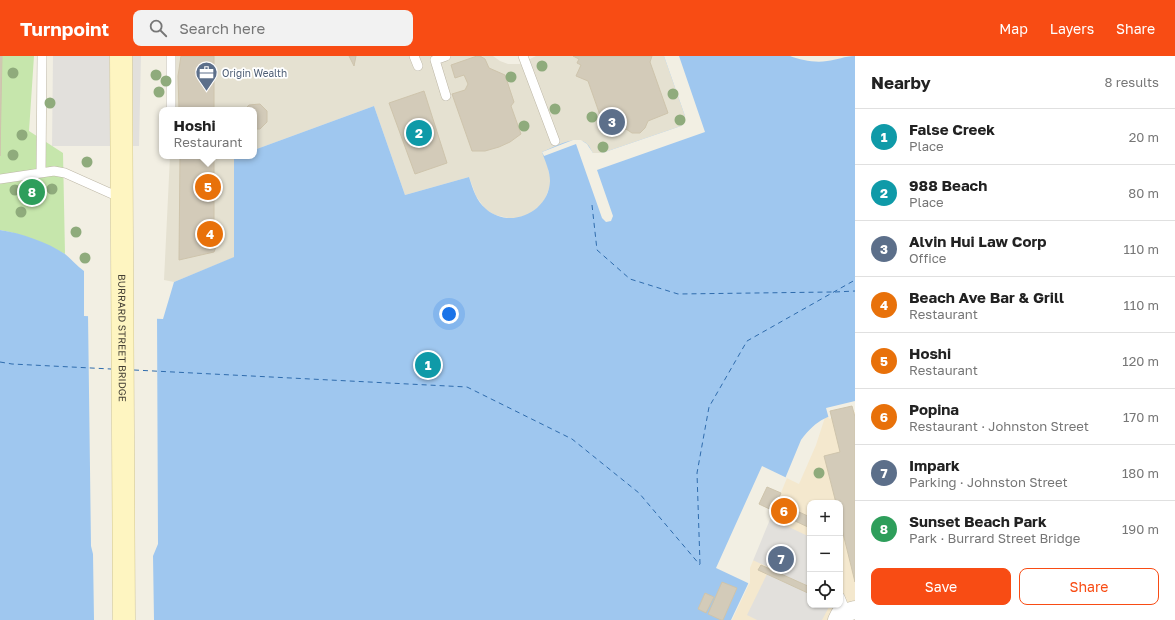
<!DOCTYPE html>
<meta charset="utf-8">
<style>
body{margin:0;font-family:"Golos Text",sans-serif;background:#f2f2f2;color:#222}
.controls{position:absolute;right:12px;bottom:12px;display:grid;overflow:hidden;border-radius:8px;box-shadow:0 1px 3px #0004}
.controls button{width:36px;height:36px;display:grid;place-items:center;padding:0;border:0;border-bottom:1px solid #e0e0e0;background:#fff;color:#222;font:20px sans-serif}
.you{position:absolute;left:449px;top:258px;width:14px;height:14px;margin:-10px;border:3px solid #fff;border-radius:50%;background:#1a73e8;box-shadow:0 0 0 6px #1a73e833}
.badge{display:grid;place-items:center;width:26px;height:26px;border-radius:50%;background:#f84c14;color:#fff;font-size:13px;font-weight:700}
.pin{position:absolute;translate:-50% -50%;border:2px solid #fff;box-shadow:0 1px 4px #0006}
.popup{position:absolute;left:159px;top:51px;width:98px;height:52px;box-sizing:border-box;display:grid;place-content:center;border-radius:8px;background:#fff;filter:drop-shadow(0 1px 3px #0005);font-size:13px;white-space:nowrap;color:#767676}
.popup b{font-size:15px;color:#222}
.popup::after{content:'';position:absolute;left:50%;top:100%;margin-left:-8px;border:8px solid transparent;border-top-color:#fff}
.list{margin:0;padding:0;list-style:none}
h2{display:flex;justify-content:space-between;align-items:center;height:52px;margin:0;padding:0 16px;font-size:17px}
h2 small{font-size:13px;font-weight:400;color:#767676}
.list li{display:grid;grid-template-columns:26px 1fr auto;gap:12px;align-items:center;box-sizing:border-box;height:56px;padding:0 16px;border-top:1px solid #e0e0e0}
.list b{display:block;font-size:15px;white-space:nowrap}
.list p{margin:0;font-size:13px;white-space:nowrap;color:#767676}
.list em{font-size:13px;font-style:normal;color:#767676}
.actions{display:flex;gap:8px;padding:12px 16px}
.actions a{flex:1;padding:9px 0;border:1px solid #f84c14;border-radius:8px;text-align:center;font-size:14px;color:#f84c14}
.actions .main{background:#f84c14;color:#fff}
.icon{flex:none;width:22px;height:22px;fill:none;stroke:currentColor;stroke-width:2;stroke-linecap:round;stroke-linejoin:round}
.map{position:relative;flex:none;width:855px;height:564px;overflow:hidden}
header{display:flex;align-items:center;gap:24px;box-sizing:border-box;height:56px;padding:0 20px;background:#f84c14;color:#fff}
header strong{font-size:19px}
nav{display:flex;gap:22px;margin-inline-start:auto;font-size:14px}
.search{width:280px;height:36px;background:#f2f2f2;display:flex;align-items:center;gap:10px;box-sizing:border-box;padding:0 14px;border-radius:8px;color:#767676;font-size:15px}
main{display:flex}
aside{flex:1;background:#fff}
.map>svg:first-child{display:block}
</style>
<header>
<strong>Turnpoint</strong>
<div class="search"><svg class="icon" aria-label="search" viewBox="0 0 24 24"><circle cx="10" cy="10" r="6"/><path d="M15 15l6 6"/></svg>Search here</div>
<nav><a>Map</a><a>Layers</a><a>Share</a></nav>
</header>
<main>
<div class="map">
<svg width="855" height="564" viewBox="0 0 855 564">
<rect width="100%" height="100%" fill="#f2efe3"/>
<path fill="#e5e1d1" d="M171 0H493L500 5 508 8H520L536 0H679L705 76 548 114 550 120V130L545 143 541 149 528 159 517 162H508L495 159 485 153 476 140 469 121 405 139 374 50 254 94V54H171Z
M170 100H237L234 101 235 201 174 226 164 224Z"/>
<path fill="#f4e8ce" fill-rule="evenodd" d="M855 347V564H732L749 528 716 512 762 410 799 428 816 389 828 352ZM810 447H840V549H810Z"/>
<path fill="#c6e6ac" d="M0 0H34L29 75 63 97 65 198C43 187 24 178 0 174Z"/>
<path fill="#e2e0dc" d="M53 0H141L139 90H52Z
M753 454 810 481V549H830L822 564H757L747 559 770 512 733 495Z"/>
<path fill="#9fc7ef" d="M664 0H790C801 4 815 7 827 5 837 4 845 0 855 0V354C828 359 818 362 801 384L748 512V528L731 564H0V174C21 177 47 186 65 198 71 203 77 210 84 215V260L163 263 174 226 234 201V101L254 100V94L374 50 405 139 469 121C473 133 476 145 486 153 510 174 549 156 550 125 550 115 545 105 542 96 554 91 578 77 588 89 590 91 591 95 593 97H602L681 70 685 66V60Z"/>
<path fill="#f2efe3" d="M664 0H679L705 76 597 114 613 160 611 165 606 166 602 162 576 88 544 100 542 96 573 84H581L587 88 593 97H602L681 70 685 66V60Z
M88 258 157 260 158 488 153 500 154 564H94L93 498 91 490Z
M855 345V356L837 359 829 363 826 352Z
M762 410 787 422 750 512V528L716 512Z"/>
<g fill="none" stroke-linecap="round" stroke-linejoin="round">
<path stroke="#2f6cad" stroke-width="1" stroke-dasharray="5 4" stroke-linecap="butt" d="M592 149 597 194 630 223 678 238 832 236
M835 236 855 235
M0 306 12 308 111 313
M134 314 467 331 572 383 639 437 700 509
M700 508 697 417 709 351 747 285 855 224"/>
</g>
<path fill="#d3cbb9" stroke="#cec4ac" d="M0 0H2L0 100Z
M181 0H214V54H179L178 20Z
M349 0H356L354 10Z
M477 0H480L485 3 489 12 505 19 514 46 511 50 521 78 510 86 499 91 485 95H472L452 38 465 34 468 28 464 19 455 22 451 9Z
M573 0H652L650 6 668 57 648 65 645 72 640 77H632L626 73 607 79 588 25 576 20 581 9 577 7 579 3Z
M424 35 447 107 415 118 389 47Z
M260 48 267 55V66L260 73H254V54H244L249 49Z
M180 100H214V169H219L217 188 214 196 179 204Z
M852 350 855 361V526L840 465V447H836L824 400 840 396 830 355Z
M767 431 781 437 777 446 810 461V472L759 448Z
M761 509 810 531V538L758 514Z
M722 526 737 532 723 564H721L708 558Z
M705 537 714 541 706 557 698 553Z"/>
<g fill="none" stroke-linecap="round" stroke-linejoin="round">
<defs>
<path id="lane" d="M414 0 418 10
M523 0 555 85
M446 40 435 4 446 0
M171 54V0
M41 117 42 0
M0 123 54 115 65 117 121 142
M840 541 846 556"/>
<path id="street" d="M837 564 840 558 855 554"/>
<g id="secondary">
<path id="s1" d="M121 0 124 564"/>
</g>
</defs>
<use href="#lane" stroke="#bdb7a6" stroke-width="10"/>
<use href="#street" stroke="#bdb7a6" stroke-width="19"/>
<use href="#secondary" stroke="#d2c793" stroke-width="23"/>
<use href="#lane" stroke="#fff" stroke-width="9"/>
<use href="#street" stroke="#fff" stroke-width="18"/>
<use href="#secondary" stroke="#fef5c1" stroke-width="22"/>
</g>
<g fill="#8fab7c">
<circle cx="542" cy="10" r="5.5"/>
<circle cx="13" cy="17" r="5.5"/>
<circle cx="156" cy="19" r="5.5"/>
<circle cx="511" cy="21" r="5.5"/>
<circle cx="166" cy="25" r="5.5"/>
<circle cx="159" cy="36" r="5.5"/>
<circle cx="673" cy="38" r="5.5"/>
<circle cx="50" cy="47" r="5.5"/>
<circle cx="555" cy="53" r="5.5"/>
<circle cx="592" cy="61" r="5.5"/>
<circle cx="680" cy="64" r="5.5"/>
<circle cx="524" cy="70" r="5.5"/>
<circle cx="22" cy="79" r="5.5"/>
<circle cx="603" cy="91" r="5.5"/>
<circle cx="13" cy="99" r="5.5"/>
<circle cx="87" cy="106" r="5.5"/>
<circle cx="52" cy="133" r="5.5"/>
<circle cx="15" cy="134" r="5.5"/>
<circle cx="21" cy="156" r="5.5"/>
<circle cx="76" cy="176" r="5.5"/>
<circle cx="85" cy="202" r="5.5"/>
<circle cx="819" cy="417" r="5.5"/>
</g>
<defs>
<symbol id="office-pin" viewBox="-11 -11 22 30"><path d="M0 17L-7.5 6A9.5 9.5 0 1 1 7.5 6Z" fill="#5c6f8a" stroke="#fff"/><path d="M-6-3h4V-5.5h4V-3h4V5H-6ZM-1-4.5V-3h2v-1.5ZM-6 0V1H6V0Z" fill="#fff"/></symbol>
</defs>
<g fill-rule="evenodd">
<use href="#office-pin" x="194" y="4" width="25" height="34"/>
</g>
<g text-anchor="middle" dominant-baseline="central" stroke-width="3.5" stroke-linejoin="round" paint-order="stroke">
<g font-size="10" fill="#4e5e75" stroke="#fff" text-anchor="start">
<text x="222" y="17">Origin Wealth</text>
</g>
<g font-size="10" fill="#433f34" stroke="#fff">
<text stroke="none"><textPath href="#s1" startOffset="282">BURRARD STREET BRIDGE</textPath></text>
</g>
</g>
</svg>
<div class="controls">
<button>+</button>
<button>−</button>
<button><svg class="icon" aria-label="locate" viewBox="0 0 24 24"><circle cx="12" cy="12" r="6"/><path d="M12 2v4M12 18v4M2 12h4M18 12h4"/></svg></button>
</div>
<div class="you"></div>
<div class="pin badge" style="left:428px;top:309px;background:#0f9aa8">1</div>
<div class="pin badge" style="left:419px;top:77px;background:#0f9aa8">2</div>
<div class="pin badge" style="left:612px;top:66px;background:#5c6f8a">3</div>
<div class="pin badge" style="left:210px;top:178px;background:#e8710a">4</div>
<div class="pin badge" style="left:208px;top:131px;background:#e8710a">5</div>
<div class="popup"><b>Hoshi</b>Restaurant</div>
<div class="pin badge" style="left:784px;top:455px;background:#e8710a">6</div>
<div class="pin badge" style="left:781px;top:503px;background:#5c6f8a">7</div>
<div class="pin badge" style="left:32px;top:136px;background:#2e9e5b">8</div>
</div>
<aside>
<h2>Nearby<small>8 results</small></h2>
<ul class="list">
<li><span class="badge" style="background:#0f9aa8">1</span><div><b>False Creek</b><p>Place</p></div><em>20 m</em></li>
<li><span class="badge" style="background:#0f9aa8">2</span><div><b>988 Beach</b><p>Place</p></div><em>80 m</em></li>
<li><span class="badge" style="background:#5c6f8a">3</span><div><b>Alvin Hui Law Corp</b><p>Office</p></div><em>110 m</em></li>
<li><span class="badge" style="background:#e8710a">4</span><div><b>Beach Ave Bar &amp; Grill</b><p>Restaurant</p></div><em>110 m</em></li>
<li><span class="badge" style="background:#e8710a">5</span><div><b>Hoshi</b><p>Restaurant</p></div><em>120 m</em></li>
<li><span class="badge" style="background:#e8710a">6</span><div><b>Popina</b><p>Restaurant · Johnston Street</p></div><em>170 m</em></li>
<li><span class="badge" style="background:#5c6f8a">7</span><div><b>Impark</b><p>Parking · Johnston Street</p></div><em>180 m</em></li>
<li><span class="badge" style="background:#2e9e5b">8</span><div><b>Sunset Beach Park</b><p>Park · Burrard Street Bridge</p></div><em>190 m</em></li>
</ul>
<div class="actions"><a class="main">Save</a><a>Share</a></div>
</aside>
</main>
